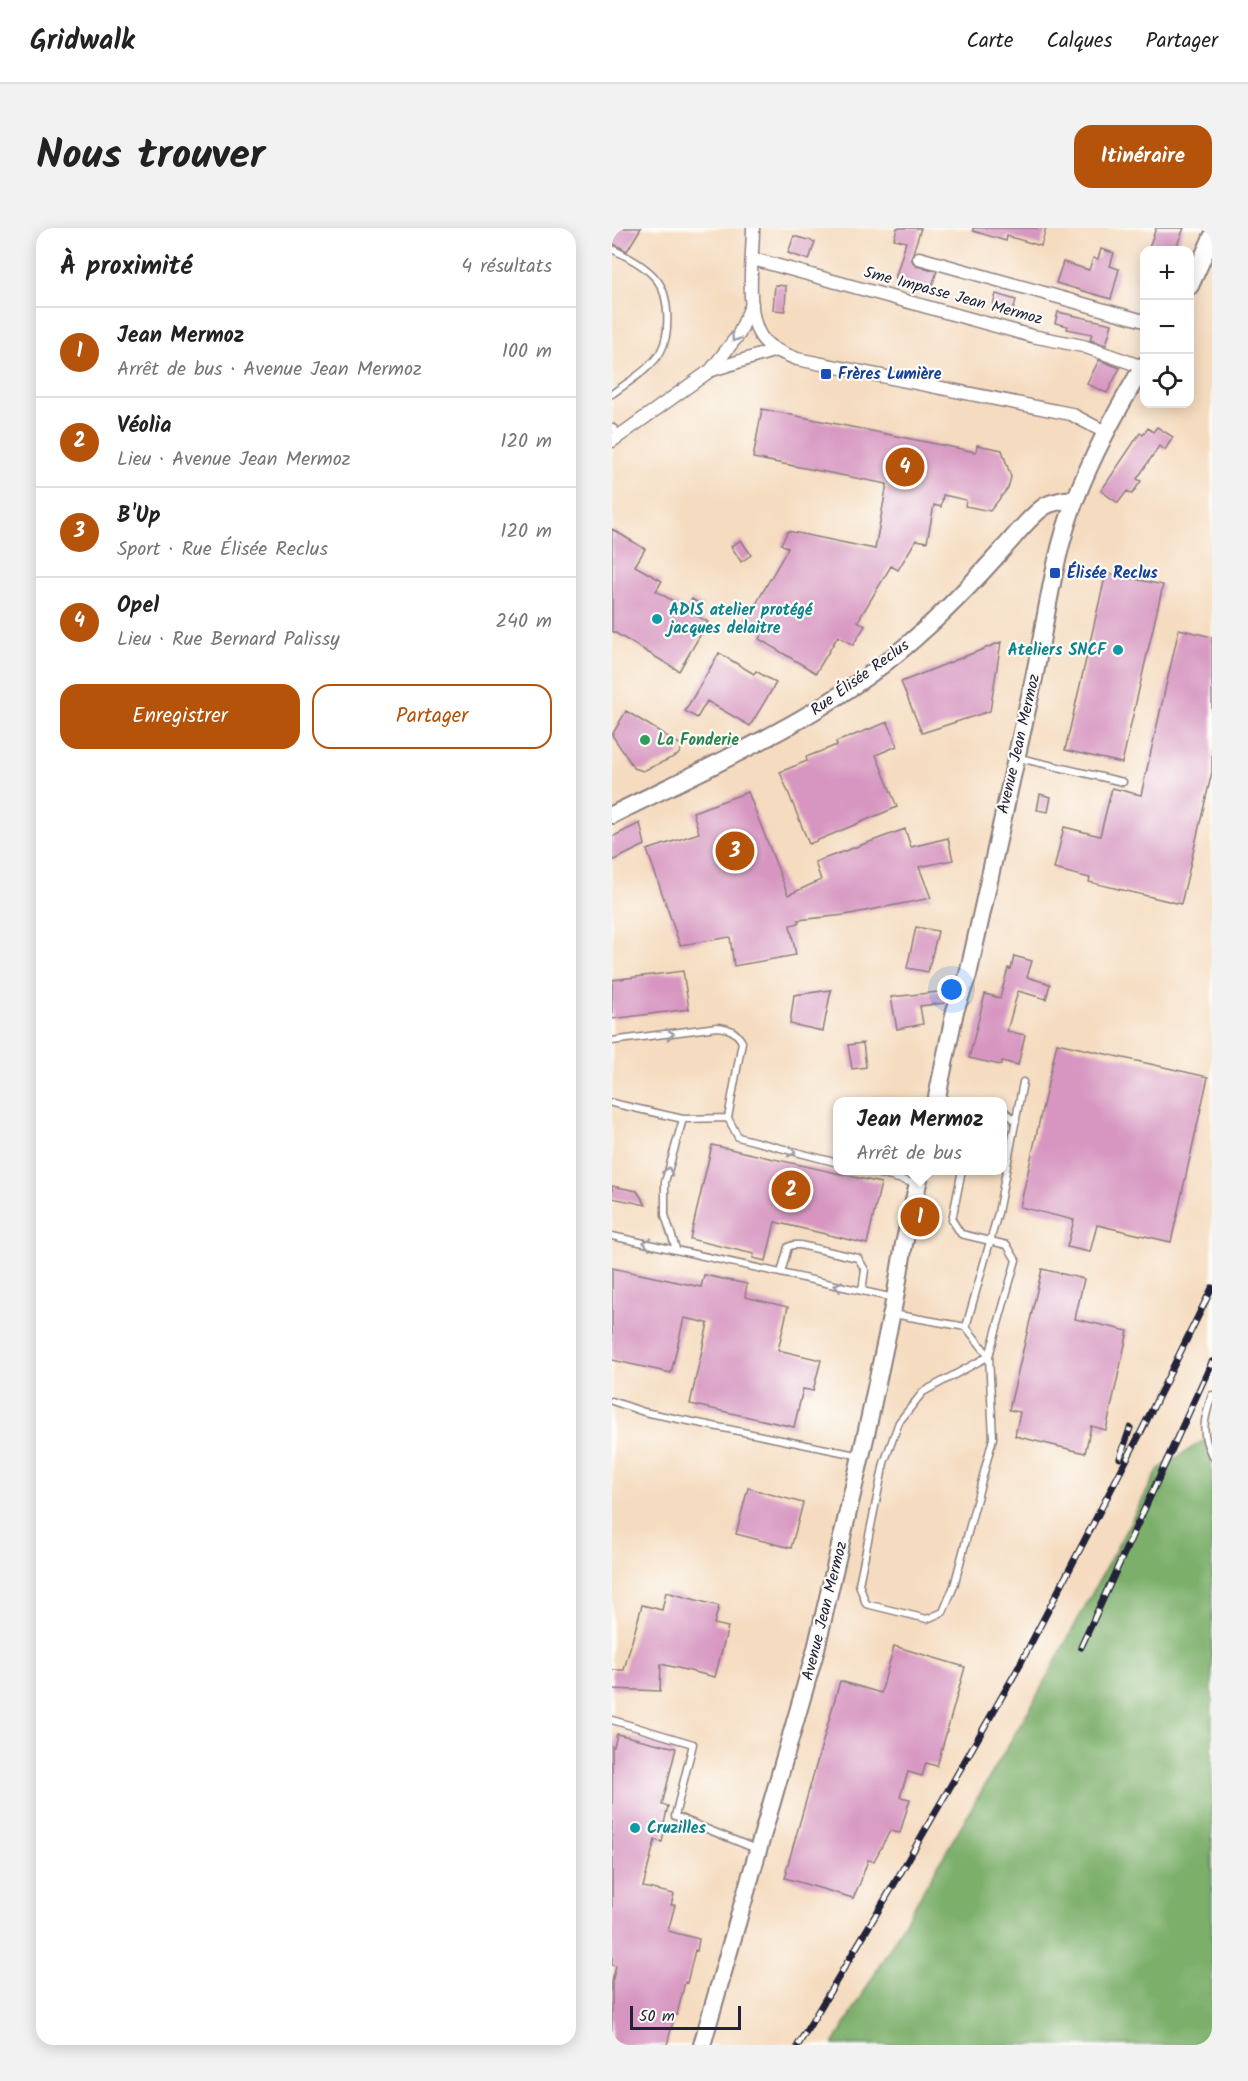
<!DOCTYPE html>
<html lang="fr">
<meta charset="utf-8">
<style>
body{margin:0;font-family:Kalam,sans-serif;background:#f2f2f2;color:#222}
.controls{position:absolute;right:18px;top:18px;display:grid;overflow:hidden;border-radius:12px;box-shadow:0 3px 15px #0003}
.controls button{width:54px;height:54px;display:grid;place-items:center;padding:0;border:0;border-bottom:2px solid #e0e0e0;background:#fff;color:#222;font:30px sans-serif}
.scale{position:absolute;left:18px;bottom:15px;width:111px;box-sizing:border-box;padding-left:6px;border:3px solid #22223b;border-top:0;font-size:16px;line-height:21px;white-space:nowrap;color:#22223b;-webkit-text-stroke:4px #fdfcf7;paint-order:stroke}
.you{position:absolute;left:340px;top:762px;width:21px;height:21px;margin:-15px;border:4px solid #fff;border-radius:50%;background:#1a73e8;box-shadow:0 0 0 9px #1a73e833}
.badge{display:grid;place-items:center;width:39px;height:39px;border-radius:50%;background:#b45309;color:#fff;font-size:20px;font-weight:700}
.pin{position:absolute;translate:-50% -50%;border:3px solid #fff;box-shadow:0 2px 6px #0006}
.popup{position:absolute;left:221px;top:869px;width:174px;height:78px;box-sizing:border-box;display:grid;place-content:center;border-radius:12px;background:#fff;filter:drop-shadow(0 2px 4px #0005);font-size:20px;white-space:nowrap;color:#767676}
.popup b{font-size:22px;color:#222}
.popup::after{content:'';position:absolute;left:50%;top:100%;margin-left:-12px;border:12px solid transparent;border-top-color:#fff}
.list{margin:0;padding:0;list-style:none}
h2{display:flex;justify-content:space-between;align-items:center;height:78px;margin:0;padding:0 24px;font-size:26px}
h2 small{font-size:20px;font-weight:400;color:#767676}
.list li{display:grid;grid-template-columns:39px 1fr auto;gap:18px;align-items:center;box-sizing:border-box;height:90px;padding:0 24px;border-top:2px solid #e0e0e0}
.list b{display:block;font-size:22px;white-space:nowrap}
.list p{margin:0;font-size:20px;white-space:nowrap;color:#767676}
.list em{font-size:20px;font-style:normal;color:#767676}
.actions{display:flex;gap:12px;padding:18px 24px}
.actions a{flex:1;padding:14px 0;border:2px solid #b45309;border-radius:18px;text-align:center;font-size:21px;color:#b45309}
.actions .main{background:#b45309;color:#fff}
.icon{flex:none;width:33px;height:33px;fill:none;stroke:currentColor;stroke-width:2;stroke-linecap:round;stroke-linejoin:round}
.map{position:relative;flex:none;width:600px;height:1817px;overflow:hidden;border-radius:18px}
header{display:flex;align-items:center;gap:36px;box-sizing:border-box;height:84px;padding:0 30px;background:#fff;border-bottom:2px solid #e0e0e0}
header strong{font-size:28px}
nav{display:flex;gap:33px;margin-inline-start:auto;font-size:21px}
.intro{display:flex;align-items:center;justify-content:space-between;box-sizing:border-box;height:144px;padding:0 36px}
h1{margin:0;font-size:42px}
.button{padding:15px 27px;border-radius:18px;background:#b45309;color:#fff;font-size:21px;font-weight:700}
main{display:flex;gap:36px;padding:0 36px}
aside{flex:1;background:#fff;border-radius:18px;box-shadow:0 3px 15px #0003}
.map>svg:first-child{display:block}
</style>
<header>
<strong>Gridwalk</strong>
<nav><a>Carte</a><a>Calques</a><a>Partager</a></nav>
</header>
<div class="intro"><h1>Nous trouver</h1><a class="button">Itinéraire</a></div>
<main>
<aside>
<h2>À proximité<small>4 résultats</small></h2>
<ul class="list">
<li><span class="badge">1</span><div><b>Jean Mermoz</b><p>Arrêt de bus · Avenue Jean Mermoz</p></div><em>100 m</em></li>
<li><span class="badge">2</span><div><b>Véolia</b><p>Lieu · Avenue Jean Mermoz</p></div><em>120 m</em></li>
<li><span class="badge">3</span><div><b>B'Up</b><p>Sport · Rue Élisée Reclus</p></div><em>120 m</em></li>
<li><span class="badge">4</span><div><b>Opel</b><p>Lieu · Rue Bernard Palissy</p></div><em>240 m</em></li>
</ul>
<div class="actions"><a class="main">Enregistrer</a><a>Partager</a></div>
</aside>
<div class="map">
<svg width="600" height="1817" viewBox="0 0 600 1817">
<rect width="100%" height="100%" fill="#fdfcf7"/>
<filter id="ink" filterUnits="userSpaceOnUse"><feTurbulence type="fractalNoise" baseFrequency=".0167" numOctaves="2"/><feDisplacementMap in="SourceGraphic" scale="12" xChannelSelector="R" yChannelSelector="G"/><feConvolveMatrix kernelMatrix="1 2 1 2 8 2 1 2 1" color-interpolation-filters="sRGB"/></filter>
<filter id="wash" filterUnits="userSpaceOnUse"><feTurbulence type="fractalNoise" baseFrequency=".008" numOctaves="4" result="noise"/><feDisplacementMap in="SourceGraphic" scale="24" xChannelSelector="R" yChannelSelector="G"/><feGaussianBlur stdDeviation="1.35" result="paint"/><feColorMatrix in="noise" values="0 0 0 0 0 0 0 0 0 0 0 0 0 0 0 0 0 1.4 0 .05"/><feComposite in="paint" operator="in"/></filter>
<g filter="url(#wash)">
<rect width="100%" height="100%" fill="#f5dbbf"/>
<path fill="#7baf6a" stroke="#4e6852" stroke-width="1.5" d="M592 1212 600 1228V1817H221L421 1475 547 1241Z"/>
<g id="blocks">
<path fill="#d796c1" d="M0 0H29L15 23 2 16 0 13Z
M285 0H309L299 31 304 38 325 43 319 61 283 51 294 14 282 11Z
M361 0H434L429 18 395 8 394 13 361 3Z
M544 0H572L563 22H536Z
M182 8 203 14 197 32 176 25Z
M489 21 502 25 498 38 507 41 499 71 444 55 451 34 477 42 481 30 486 31Z
M163 57 174 58 173 83 161 82Z
M384 66 404 72 400 86 380 81Z
M446 84 500 96 494 117 478 112 480 106 455 101 456 98 443 95Z
M487 132 508 140 495 165 475 156Z
M150 181 364 224 365 217 390 222 399 249 396 260 378 283 353 278 354 272 331 267 329 279 322 277 315 314 304 312 286 342 279 338 246 393 253 398 241 417 226 408 204 445 147 411 150 405 133 395 176 320 169 316 176 303 263 321 275 256 141 230Z
M545 199 561 209 553 222 547 218 525 251 529 253 520 266 515 263 506 275 489 263 528 205 531 207 536 200 541 204Z
M0 301 33 321 23 338 50 353 44 363 74 381 80 371 91 378 85 388 96 394 67 443 0 403Z
M129 312 139 327 129 334 119 318Z
M494 345 551 357 510 535 453 522Z
M567 401 600 409V544L569 676 477 654 478 650 442 641 452 599 488 608 500 560 529 567Z
M389 414 378 483 310 505 289 454Z
M107 425 142 446 144 443 164 455 138 498 95 473 85 490 73 483Z
M14 483 71 518 66 527 31 543 22 540 0 507Z
M276 494 285 518 264 527 285 579 197 616 168 544 195 533 194 529 225 517 224 514Z
M136 564 176 667 209 652 203 634 293 601 299 619 336 610 341 632 307 639 319 670 233 687 186 692 187 695 178 697 184 727 122 738 118 709 68 717 35 622 87 605 81 584Z
M428 566 439 569 436 584 425 582Z
M28 595 33 617 0 633V609Z
M304 699 326 703 316 744 295 740Z
M402 728 420 733 415 749 438 756 434 771 406 763 395 803 413 807 406 837 390 833 389 837 357 830 373 766 388 770 396 740 399 741Z
M71 743 77 781 0 791V752Z
M219 762 211 803 178 796 182 767Z
M336 763 333 775 308 778 311 796 285 801 279 769Z
M251 815 254 839 240 841 236 817Z
M445 815 596 849 559 1014 485 997 478 1024 455 1019 462 992 408 979Z
M100 917 269 955 255 1016 163 994 154 1033 141 1030 142 1026 78 1011Z
M0 958 25 963 34 977 0 970Z
M0 1040 89 1059 92 1047 135 1056 133 1069 176 1079 166 1122 209 1132 201 1163 191 1161 182 1199 78 1176 96 1095 72 1090 59 1145 0 1132Z
M430 1041 472 1051 463 1091 516 1103 494 1202 479 1198 473 1225 403 1208 408 1184 397 1182Z
M136 1260 191 1275 179 1320 124 1306Z
M54 1364 107 1378 102 1396 116 1399 103 1449 49 1436 48 1463 0 1461V1442H12L30 1377 50 1382Z
M282 1418 353 1439 325 1538 314 1535 310 1548 296 1544 288 1569 298 1571 288 1605 278 1603 262 1633 256 1632 248 1655 241 1670 173 1650 175 1644 174 1643 228 1453 269 1465Z
M5 1506 64 1520 50 1577 56 1578 51 1600H53L50 1614 43 1612 31 1659 62 1666 59 1677H63L56 1703 87 1711 85 1723 83 1722 75 1755 73 1754 65 1787 63 1786 55 1817H0V1754L4 1738 0 1737V1518L2 1519Z"/>
</g>
</g>
<g filter="url(#ink)">
<use href="#blocks" fill-opacity="0" stroke="#8c7e7d" stroke-width="1.5"/>
<g fill="none" stroke-linecap="round" stroke-linejoin="round">
<defs>
<path id="lane" d="M0 21C16 29 34 38 45 52 58 68 58 106 49 123 39 141 16 154 0 166
M0 199 8 207
M407 530 511 554
M0 813 105 799C117 800 124 803 130 814L116 890 126 909 226 935
M0 875 71 891
M391 882 404 893
M253 942 305 956
M0 1008 282 1070
M64 1021 53 987V954L71 891 116 890
M169 1045 176 1019 181 1017H188L246 1030 253 1042 250 1063
M281 1086 354 1099 377 1128 381 1210 342 1358 331 1384 315 1391 254 1376 247 1356 272 1235 287 1194 311 1164 377 1128 404 1032 395 1017 349 1006 340 992 350 942
M354 1099 386 985 411 854
M600 1167C592 1191 588 1204 600 1228
M0 1173 32 1184 249 1228
M0 1492 81 1516 63 1588 144 1621"/>
<path id="street" d="M141 0C141 29 132 86 150 110 158 121 173 126 185 131L459 186 493 204
M307 30 532 93
M141 31 420 108 471 118 531 139
M100 142 164 122
M0 213 99 142 127 106 140 76"/>
<path id="secondary" d="M578 58 600 9
M0 587C108 533 223 485 312 402 340 377 366 349 391 321 404 307 417 289 433 278 442 273 452 272 463 271
M324 874 343 783 356 747C377 651 398 555 420 459 434 397 440 330 464 270 482 223 506 180 532 137
M90 1817 204 1421 255 1202 283 1070 292 1016 309 942"/>
</defs>
<use href="#lane" stroke="#8c7e7d" stroke-width="9"/>
<use href="#street" stroke="#8c7e7d" stroke-width="15"/>
<use href="#secondary" stroke="#8c7e7d" stroke-width="20"/>
<use href="#lane" stroke="#fff" stroke-width="6"/>
<use href="#street" stroke="#fff" stroke-width="12"/>
<use href="#secondary" stroke="#fff" stroke-width="16"/>
<defs>
<path id="rail" d="M508 1230 518 1200
M469 1419 600 1134
M186 1817 281 1658 404 1444 530 1202 600 1060"/>
</defs>
<use href="#rail" stroke="#22223b" stroke-width="7"/>
<use href="#rail" stroke="#fdfcf7" stroke-width="4.5" stroke-dasharray="14" stroke-linecap="butt"/>
</g>
<defs><path id="oneway-chevron" d="M-2-3.5L2.5 0L-2 3.5" fill="none" stroke-width="1.6" stroke-linecap="round" stroke-linejoin="round" transform="scale(1.5)"/></defs>
<g stroke="#9c9ca7">
<use href="#oneway-chevron" transform="translate(123 110) rotate(123)"/>
<use href="#oneway-chevron" transform="translate(58 806) rotate(-7)"/>
<use href="#oneway-chevron" transform="translate(180 924) rotate(14)"/>
<use href="#oneway-chevron" transform="translate(56 943) rotate(-74)"/>
<use href="#oneway-chevron" transform="translate(35 1015) rotate(-168)"/>
<use href="#oneway-chevron" transform="translate(226 1058) rotate(-167)"/>
</g>
</g>
<g fill="#1a4fb4" stroke="#fdfcf7" stroke-width="2">
<rect x="208" y="140" width="12" height="12" rx="3"/>
<rect x="437" y="339" width="12" height="12" rx="3"/>
</g>
<g fill="#0f9aa8" stroke="#fdfcf7" stroke-width="2">
<circle cx="45" cy="391" r="6"/>
<circle cx="506" cy="422" r="6"/>
<circle cx="23" cy="1600" r="6"/>
</g>
<circle fill="#2e9e5b" stroke="#fdfcf7" stroke-width="2" cx="33" cy="512" r="6"/>
<g text-anchor="middle" dominant-baseline="central" stroke-width="4.5" stroke-linejoin="round" paint-order="stroke">
<g font-size="16" fill="#22223b" stroke="#fdfcf7">
<text transform="translate(341 68) rotate(15)">5me Impasse Jean Mermoz</text>
<text transform="translate(248 450) rotate(-36)">Rue Élisée Reclus</text>
<text transform="translate(407 516) rotate(-77)">Avenue Jean Mermoz</text>
<text transform="translate(213 1383) rotate(-76)">Avenue Jean Mermoz</text>
</g>
<g font-size="16" font-weight="bold" fill="#164399" stroke="#fdfcf7" text-anchor="start">
<text x="226" y="146">Frères Lumière</text>
<text x="455" y="345">Élisée Reclus</text>
</g>
<g font-size="16" font-weight="bold" fill="#0d838f" stroke="#fdfcf7" text-anchor="start">
<text x="57" y="382">ADIS atelier protégé<tspan x="57" dy="18">jacques delaitre</tspan></text>
<text x="494" y="422" text-anchor="end">Ateliers SNCF</text>
<text x="35" y="1600">Cruzilles</text>
</g>
<g font-size="16" font-weight="bold" fill="#27864d" stroke="#fdfcf7" text-anchor="start">
<text x="45" y="512">La Fonderie</text>
</g>
</g>
</svg>
<div class="controls">
<button>+</button>
<button>−</button>
<button><svg class="icon" aria-label="locate" viewBox="0 0 24 24"><circle cx="12" cy="12" r="6"/><path d="M12 2v4M12 18v4M2 12h4M18 12h4"/></svg></button>
</div>
<div class="scale">50 m</div>
<div class="you"></div>
<div class="pin badge" style="left:308px;top:989px">1</div>
<div class="popup"><b>Jean Mermoz</b>Arrêt de bus</div>
<div class="pin badge" style="left:179px;top:962px">2</div>
<div class="pin badge" style="left:123px;top:623px">3</div>
<div class="pin badge" style="left:293px;top:239px">4</div>
</div>
</main>
